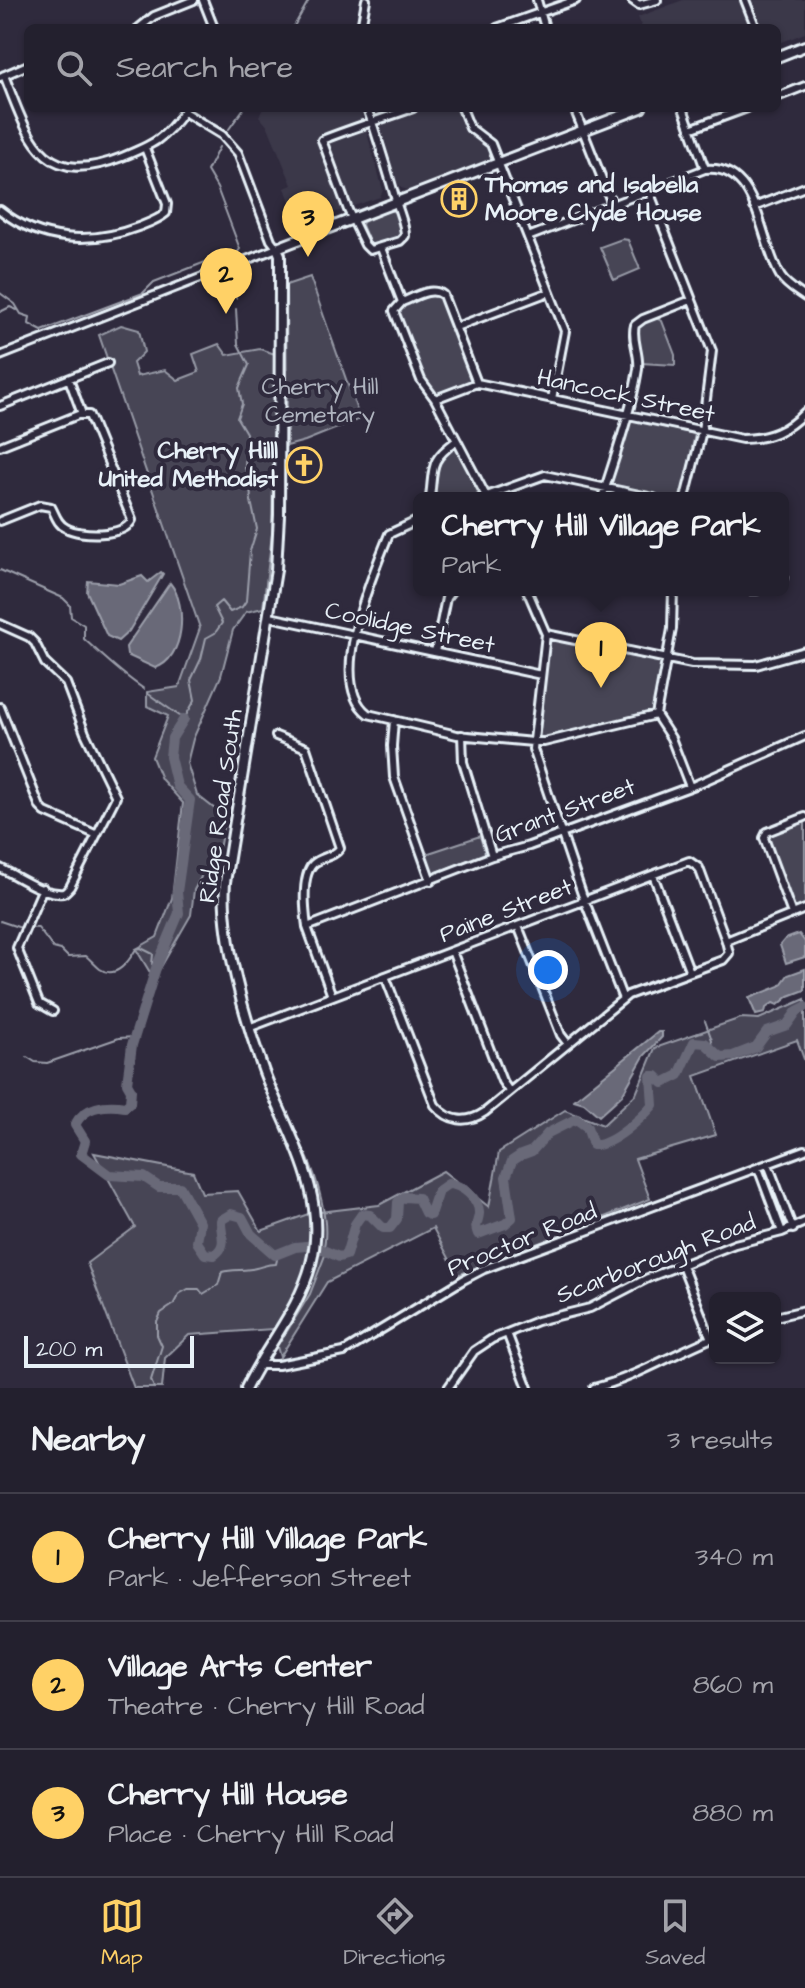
<!DOCTYPE html>
<meta charset="utf-8">
<style>
body{margin:0;font-family:"Architects Daughter",sans-serif;background:#2f2d3a;color:#f1f3f6}
.controls{position:absolute;right:24px;bottom:24px;display:grid;overflow:hidden;border-radius:12px;box-shadow:0 2px 6px #0004}
.controls button{width:72px;height:72px;display:grid;place-items:center;padding:0;border:0;border-bottom:2px solid #403e4a;background:#23202e;color:#f1f3f6;font:40px sans-serif}
.scale{position:absolute;left:24px;bottom:20px;width:170px;box-sizing:border-box;padding-left:8px;border:4px solid #e8f1f8;border-top:0;font-size:22px;line-height:28px;white-space:nowrap;color:#e8f1f8;-webkit-text-stroke:6px #2f2a3d;paint-order:stroke}
.you{position:absolute;left:548px;top:970px;width:28px;height:28px;margin:-20px;border:6px solid #fff;border-radius:50%;background:#1a73e8;box-shadow:0 0 0 12px #1a73e833}
.badge{display:grid;place-items:center;width:52px;height:52px;border-radius:50%;background:#ffd166;color:#111;font-size:26px;font-weight:700}
.pin{position:absolute;translate:-50% -66px;filter:drop-shadow(0 2px 4px #0008)}
.pin::after{content:'';position:absolute;top:42px;width:28px;height:24px;background:inherit;clip-path:polygon(0 0,100% 0,50% 100%)}
.popup{position:absolute;left:413px;top:492px;width:376px;height:104px;box-sizing:border-box;display:grid;place-content:center;border-radius:12px;background:#23202e;filter:drop-shadow(0 2px 6px #0005);font-size:26px;white-space:nowrap;color:#a3a3aa}
.popup b{font-size:30px;color:#f1f3f6}
.popup::after{content:'';position:absolute;left:50%;top:100%;margin-left:-16px;border:16px solid transparent;border-top-color:#23202e}
.list{margin:0;padding:0;list-style:none}
h2{display:flex;justify-content:space-between;align-items:center;height:104px;margin:0;padding:0 32px;font-size:34px}
h2 small{font-size:26px;font-weight:400;color:#a3a3aa}
.list li{display:grid;grid-template-columns:52px 1fr auto;gap:24px;align-items:center;box-sizing:border-box;height:128px;padding:0 32px;border-top:2px solid #403e4a}
.list b{display:block;font-size:30px;white-space:nowrap}
.list p{margin:0;font-size:26px;white-space:nowrap;color:#a3a3aa}
.list em{font-size:26px;font-style:normal;color:#a3a3aa}
.icon{flex:none;width:44px;height:44px;fill:none;stroke:currentColor;stroke-width:2;stroke-linecap:round;stroke-linejoin:round}
.map{position:relative;flex:none;width:805px;height:1388px;overflow:hidden}
.search{position:absolute;background:#23202e;box-shadow:0 2px 6px #0004;left:24px;right:24px;top:24px;height:88px;display:flex;align-items:center;gap:20px;box-sizing:border-box;padding:0 28px;border-radius:12px;color:#a3a3aa;font-size:30px}
.sheet{height:488px;background:#23202e}
nav{display:flex;justify-content:space-around;align-items:center;box-sizing:border-box;height:112px;border-top:2px solid #403e4a;background:#23202e;font-size:22px;color:#a3a3aa}
nav a{display:grid;justify-items:center;gap:4px}
nav .on{color:#ffd166}
.map>svg:first-child{display:block}
</style>
<div class="map">
<svg width="805" height="1388" viewBox="0 0 805 1388">
<rect width="100%" height="100%" fill="#2f2a3d"/>
<filter id="ink" filterUnits="userSpaceOnUse"><feTurbulence type="fractalNoise" baseFrequency=".0125" numOctaves="2"/><feDisplacementMap in="SourceGraphic" scale="16" xChannelSelector="R" yChannelSelector="G"/><feConvolveMatrix kernelMatrix="1 2 1 2 8 2 1 2 1" color-interpolation-filters="sRGB"/></filter>
<g filter="url(#ink)">
<path fill="#3b3749" d="M683 0H805V33L777 44V28H642L638 17Z
M263 108H360L383 190 380 197 299 225 285 188 292 185 268 127 259 116Z
M419 108H459L466 126 489 147 493 155 491 159 408 190 401 188 396 180 380 123Z"/>
<path fill="#464455" stroke="#979aa6" stroke-width="2" d="M390 210 395 212 403 235 371 247 362 225 363 222Z
M622 239 628 240 640 269 614 280 600 247Z
M310 277 360 419 305 441 287 446 286 285Z
M434 294 439 295 471 377 469 382 438 394C419 384 406 333 397 312L399 307Z
M656 318 662 321 675 355V365L641 363 637 330 644 323Z
M121 325 139 330 144 352 133 363 137 376 165 370 178 380 199 372 193 354 219 344 227 355 260 349 275 354 272 534 263 608 246 612 233 630 221 676 193 739 187 763 197 795 215 809 226 813 214 875H202L194 890 191 915 154 979 136 949 157 937 172 898 183 803 161 779 152 757 168 716 147 706V692L179 687 200 628 99 335Z
M633 420 695 434 682 498H665L612 486 610 480 628 423Z
M456 448 479 489V495L472 498H432L437 461 450 449Z
M557 639 659 661 663 664 652 712 544 740 539 738 537 735 549 644 551 640Z
M801 821 805 822V906L797 909 791 905 767 835Z
M480 836 485 853 433 874 426 854Z
M805 999V1062L797 1040 695 1076 716 1135 635 1159 650 1199 458 1275 433 1228 327 1282 280 1357 272 1329 189 1335 165 1358 162 1388H134L87 1263 135 1227 94 1153 193 1172 202 1193 238 1191 261 1231 311 1213 379 1205 443 1171 489 1207 499 1152 565 1110 603 1125 636 1094 655 1048 741 1018 759 1019Z"/>
<path fill="#696978" stroke="#9c9fab" stroke-width="2" d="M161 572 163 574 129 631 118 641 107 636 87 592 88 581 119 584 142 576 148 582Z
M170 583C188 604 185 659 155 668L127 655 126 647Z
M799 934 805 942V957L786 963 780 945 785 939Z
M805 969V990L789 996 778 1005 773 1003 766 1008 765 1013 756 1015 749 998 780 986 788 975Z
M658 1032H662V1037L644 1056 622 1095 599 1116 584 1103 574 1100Z"/>
<g fill="none" stroke-linecap="round" stroke-linejoin="round">
<path stroke="#9c9fab" stroke-width="2" d="M293 28 309 0
M229 129 244 108
M235 271 236 298
M0 293 15 304 21 314 30 317 29 324 42 331 143 293 154 282 221 256 237 253 240 249 217 188 207 171 219 147
M0 312 10 307 17 310
M0 570 63 598 70 605 71 617 84 625V639C104 657 121 674 144 689
M147 693 184 719 195 700 191 680 201 659 206 638 215 633 222 623 214 607 221 601 230 612 242 607 246 601 250 551 257 529 251 501 250 483 245 468 246 433 237 418 242 404 239 388 249 365 238 344 236 309
M0 921 18 927 38 928 53 948 61 950 68 957 86 956C91 960 95 965 100 969 116 980 129 961 136 949L141 948 153 954 152 964 156 968
M705 1021 712 1040 710 1047
M27 1057 35 1062 47 1063 119 1038 134 1037
M305 1152C317 1177 331 1224 323 1250
M281 1341 310 1294 327 1250
M154 1388 151 1380 162 1346 157 1335V1322L161 1313 173 1305 179 1294 188 1289H199L203 1294 218 1285 222 1272C233 1269 246 1271 256 1268 264 1266 267 1264 276 1264L278 1255"/>
<path stroke="#696978" stroke-width="10" d="M184 719 172 738 170 757 177 786 190 800 177 892 179 913 156 968 132 1045 127 1083 131 1090 130 1103 125 1107C106 1104 84 1106 75 1125L85 1141 81 1154 109 1175 144 1177 159 1187H180L200 1223 197 1242 205 1254 214 1255C229 1245 220 1234 221 1220L231 1214 242 1217 251 1234 275 1255 295 1247 306 1246
M321 1249 339 1257 346 1255 355 1224 362 1214 370 1215 383 1228H390L397 1219 398 1202 404 1197 418 1198 425 1213 430 1215 438 1191 448 1184C461 1184 480 1199 479 1214 478 1223 474 1225 478 1234L505 1224 512 1218 506 1177 512 1161 521 1155 532 1151 548 1133 576 1119 587 1127 593 1145C610 1147 642 1118 653 1105L651 1076H656L663 1083 679 1075 694 1042 705 1043 720 1057 733 1056 756 1047 767 1032 787 1025 797 1011 805 1007"/>
<defs>
<path id="minor" d="M203 0 214 28
M537 0 545 28
M632 0 639 5 657 0
M745 0 756 28
M362 25 375 28
M139 28 154 16 194 0
M361 28 366 0
M497 28 576 0
M4 75C29 138 41 189 122 157 152 145 165 139 184 111
M0 77 28 65
M777 97 805 86
M367 108 374 128C382 153 390 179 397 204 400 215 405 224 405 236L400 241 370 250 365 245 348 210 322 140C352 128 382 119 413 108
M462 108 470 128 491 144 565 331 552 399
M574 108 612 204
M683 108 705 169
M690 129 747 108
M649 191 712 351 702 431 685 498
M754 207 805 187
M0 210C40 242 91 245 138 227 148 223 158 220 166 213L167 204 145 148
M528 237 705 169C760 163 759 243 781 277 787 286 797 291 805 297
M381 248 402 302 394 311 421 380 435 399 487 498
M402 302C415 297 431 286 443 295L477 383
M456 327 549 292
M0 356 277 248 271 240 238 153 222 135 184 112
M69 379 82 414
M435 399 477 383 742 439C768 439 787 431 805 412
M0 406 108 363
M0 446 78 415H89L132 520C124 537 80 536 66 528 57 524 55 514 51 507L40 505 0 521
M430 498C434 466 429 461 456 441
M481 498 545 475 654 498
M602 498C615 456 631 413 638 369 640 353 631 340 635 325L643 319 691 300
M419 520 389 534C373 574 325 682 368 714L457 735 533 742H544L656 715
M783 558V578
M527 590 546 634 533 749 582 894 623 999
M673 590 672 629 656 715 671 738 690 787
M703 590H757
M270 617 541 675
M0 624 29 637 35 643 45 663 66 683 85 733 116 797 70 887C65 892 65 894 58 893 39 892 17 876 0 868
M546 634 692 664 756 665 805 651
M435 652 446 598 452 590
M0 707 40 807 45 812 95 834
M394 720 392 746 394 777 431 881
M462 735 463 762 492 856
M276 736 306 748 340 848C333 858 321 856 313 864 301 876 305 912 307 927L492 856 529 846 695 785 805 736
M653 875 690 972
M43 888 17 948 39 1003 53 1011
M792 914 764 838 767 832 805 817
M518 926 561 1035 568 1044
M307 927 332 996
M452 951 502 1081 509 1091
M385 976 435 1105C449 1122 467 1124 485 1112L628 995 723 960 729 953 726 941 805 909
M251 1027 689 861 699 868 726 941
M768 1164 793 1229
M758 1168 782 1232
M682 1265 711 1339
M775 1317 805 1310
M507 1333 528 1388
M258 1365H278L344 1352 463 1280 484 1269 805 1150
M448 1388 474 1351 492 1339 537 1321 590 1308 648 1278 735 1244 782 1232 805 1222
M594 1388C636 1378 674 1353 715 1337"/>
<path id="major" d="M777 57 805 46
M246 1388C266 1346 299 1310 311 1264 329 1194 288 1135 264 1072 245 1020 221 936 225 882L276 570 279 515 280 283V255L277 248 641 108"/>
</defs>
<use href="#minor" stroke="#e8f1f8" stroke-width="12"/>
<use href="#major" stroke="#e8f1f8" stroke-width="14"/>
<use href="#minor" stroke="#2f2a3d" stroke-width="6"/>
<use href="#major" stroke="#2f2a3d" stroke-width="8"/>
</g>
</g>
<defs>
<symbol id="building-ring" viewBox="-11 -11 22 22"><circle r="9.5" fill="#2f2a3d" stroke="#ffd166" stroke-width="1.5"/><path d="M-4-6H4V6H1V3H-1V6H-4ZM-2.5-4.3h1.7v1.8h-1.7ZM.8-4.3h1.7v1.8H.8ZM-2.5-1h1.7V.8h-1.7ZM.8-1h1.7V.8H.8Z" fill="#ffd166"/></symbol>
<symbol id="church-ring" viewBox="-11 -11 22 22"><circle r="9.5" fill="#2f2a3d" stroke="#ffd166" stroke-width="1.5"/><path d="M-1.2-6h2.4v3.5h3.3v2.4h-3.3V6h-2.4V-.1h-3.3v-2.4h3.3Z" fill="#ffd166"/></symbol>
</defs>
<g fill-rule="evenodd">
<use href="#building-ring" x="439" y="179" width="40" height="40"/>
<use href="#church-ring" x="284" y="445" width="40" height="40"/>
</g>
<g text-anchor="middle" dominant-baseline="central" stroke-width="8" stroke-linejoin="round" paint-order="stroke">
<g font-size="24" font-weight="bold" fill="#e8f1f8" stroke="#2f2a3d" text-anchor="start">
<text x="485" y="185">Thomas and Isabella<tspan x="485" dy="28">Moore Clyde House</tspan></text>
<text x="278" y="451" text-anchor="end">Cherry Hilll<tspan x="278" dy="28">United Methodist</tspan></text>
</g>
<g font-size="24" fill="#afb4bf" stroke="#2f2a3d">
<text x="320" y="387">Cherry Hill<tspan x="320" dy="28">Cemetary</tspan></text>
</g>
<g font-size="24" fill="#e8f1f8" stroke="#2f2a3d">
<text transform="translate(626 396) rotate(12)">Hancock Street</text>
<text transform="translate(410 628) rotate(12)">Coolidge Street</text>
<text transform="translate(221 806) rotate(-82)">Ridge Road South</text>
<text transform="translate(565 811) rotate(-20)">Grant Street</text>
<text transform="translate(506 911) rotate(-21)">Paine Street</text>
<text transform="translate(522 1240) rotate(-22)">Proctor Road</text>
<text transform="translate(656 1259) rotate(-21)">Scarborough Road</text>
</g>
</g>
</svg>
<div class="controls">
<button><svg class="icon" aria-label="layers" viewBox="0 0 24 24"><path d="M12 4l9 5-9 5-9-5zM3 14l9 5 9-5"/></svg></button>
</div>
<div class="scale">200 m</div>
<div class="you"></div>
<div class="pin badge" style="left:601px;top:688px">1</div>
<div class="popup"><b>Cherry Hill Village Park</b>Park</div>
<div class="pin badge" style="left:226px;top:314px">2</div>
<div class="pin badge" style="left:308px;top:257px">3</div>
<div class="search"><svg class="icon" aria-label="search" viewBox="0 0 24 24"><circle cx="10" cy="10" r="6"/><path d="M15 15l6 6"/></svg>Search here</div>
</div>
<section class="sheet">
<h2>Nearby<small>3 results</small></h2>
<ul class="list">
<li><span class="badge">1</span><div><b>Cherry Hill Village Park</b><p>Park · Jefferson Street</p></div><em>340 m</em></li>
<li><span class="badge">2</span><div><b>Village Arts Center</b><p>Theatre · Cherry Hill Road</p></div><em>860 m</em></li>
<li><span class="badge">3</span><div><b>Cherry Hill House</b><p>Place · Cherry Hill Road</p></div><em>880 m</em></li>
</ul>
</section>
<nav>
<a class="on"><svg class="icon" aria-label="map" viewBox="0 0 24 24"><path d="M3 6l6-2 6 2 6-2v14l-6 2-6-2-6 2zM9 4v14M15 6v14"/></svg>Map</a>
<a><svg class="icon" aria-label="directions" viewBox="0 0 24 24"><path d="M12 3l9 9-9 9-9-9zM9 14v-3h6M13 9l2 2-2 2"/></svg>Directions</a>
<a><svg class="icon" aria-label="saved" viewBox="0 0 24 24"><path d="M7 4h10v16l-5-4-5 4z"/></svg>Saved</a>
</nav>
